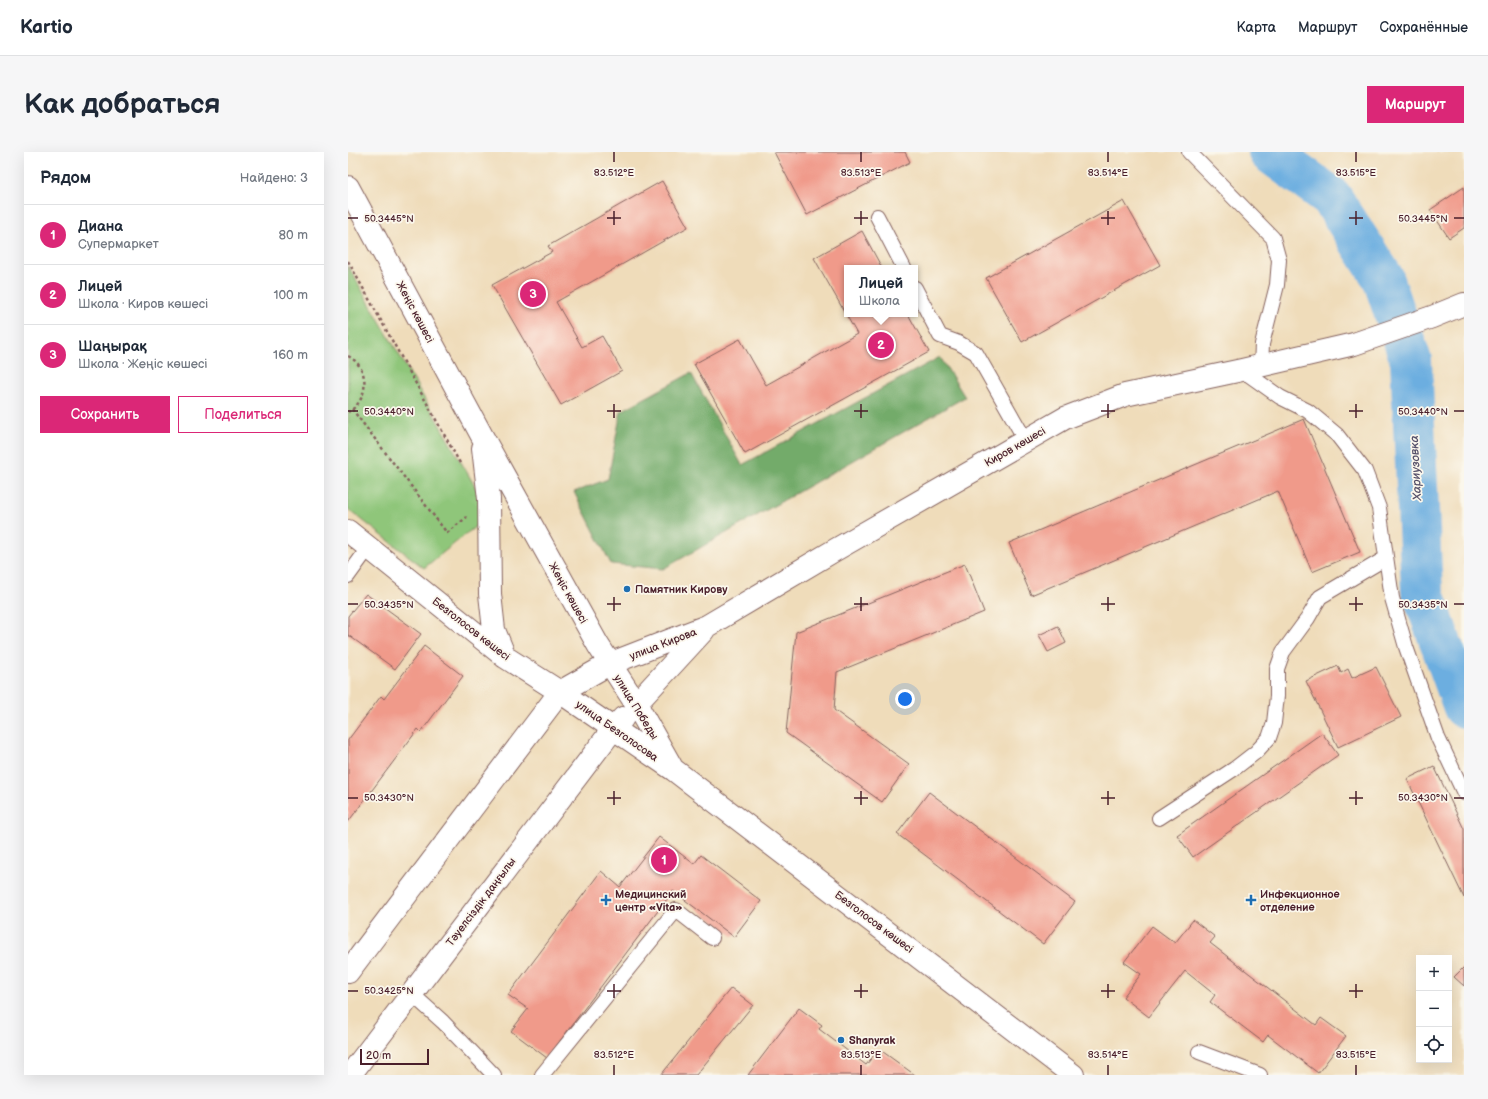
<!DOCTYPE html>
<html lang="ru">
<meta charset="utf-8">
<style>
body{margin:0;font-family:"Balsamiq Sans",sans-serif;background:#f6f6f7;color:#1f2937}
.controls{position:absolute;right:12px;bottom:12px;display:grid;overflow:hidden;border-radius:0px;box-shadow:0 4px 16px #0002}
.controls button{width:36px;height:36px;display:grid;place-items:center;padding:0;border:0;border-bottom:1px solid #e0e1e3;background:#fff;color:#1f2937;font:20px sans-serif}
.scale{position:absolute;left:12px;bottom:10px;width:69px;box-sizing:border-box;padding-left:4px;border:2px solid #4a1f2b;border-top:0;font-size:11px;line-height:14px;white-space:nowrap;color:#4a1f2b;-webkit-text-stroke:3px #fbf7ec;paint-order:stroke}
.you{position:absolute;left:557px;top:547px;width:14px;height:14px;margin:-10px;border:3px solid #fff;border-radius:50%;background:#1a73e8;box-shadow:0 0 0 6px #1a73e833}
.badge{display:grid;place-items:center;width:26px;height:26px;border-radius:50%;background:#db2777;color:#fff;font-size:13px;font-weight:700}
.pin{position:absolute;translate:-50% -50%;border:2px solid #fff;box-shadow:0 1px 4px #0006}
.popup{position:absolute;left:496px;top:113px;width:74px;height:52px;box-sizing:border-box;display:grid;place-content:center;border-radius:0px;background:#fff;filter:drop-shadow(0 1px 3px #0005);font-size:13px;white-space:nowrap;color:#747a83}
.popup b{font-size:15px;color:#1f2937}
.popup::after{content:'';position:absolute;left:50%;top:100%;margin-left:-8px;border:8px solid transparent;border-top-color:#fff}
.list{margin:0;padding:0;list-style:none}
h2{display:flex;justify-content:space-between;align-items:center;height:52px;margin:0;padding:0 16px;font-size:17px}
h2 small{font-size:13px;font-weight:400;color:#747a83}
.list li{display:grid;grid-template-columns:26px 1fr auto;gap:12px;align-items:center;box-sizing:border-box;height:60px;padding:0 16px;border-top:1px solid #e0e1e3}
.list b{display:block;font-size:15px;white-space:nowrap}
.list p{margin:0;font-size:13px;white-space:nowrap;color:#747a83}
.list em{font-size:13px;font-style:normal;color:#747a83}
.actions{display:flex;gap:8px;padding:12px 16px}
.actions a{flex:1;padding:9px 0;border:1px solid #db2777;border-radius:0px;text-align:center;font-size:14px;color:#db2777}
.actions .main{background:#db2777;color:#fff}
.icon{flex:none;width:22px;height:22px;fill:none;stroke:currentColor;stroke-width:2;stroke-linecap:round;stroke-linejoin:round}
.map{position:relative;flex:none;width:1116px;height:923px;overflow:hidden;border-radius:0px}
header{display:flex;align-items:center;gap:24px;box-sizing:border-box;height:56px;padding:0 20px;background:#fff;border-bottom:1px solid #e0e1e3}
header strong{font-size:19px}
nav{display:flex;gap:22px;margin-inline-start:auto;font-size:14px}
.intro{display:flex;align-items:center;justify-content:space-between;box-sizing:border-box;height:96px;padding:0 24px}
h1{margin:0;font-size:28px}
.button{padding:10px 18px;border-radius:0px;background:#db2777;color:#fff;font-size:14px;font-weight:700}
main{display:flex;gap:24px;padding:0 24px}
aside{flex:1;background:#fff;border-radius:0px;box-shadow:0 4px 16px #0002}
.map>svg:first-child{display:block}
</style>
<header>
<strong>Kartio</strong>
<nav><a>Карта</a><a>Маршрут</a><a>Сохранённые</a></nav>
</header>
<div class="intro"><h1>Как добраться</h1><a class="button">Маршрут</a></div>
<main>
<aside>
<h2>Рядом<small>Найдено: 3</small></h2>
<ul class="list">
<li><span class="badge">1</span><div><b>Диана</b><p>Супермаркет</p></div><em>80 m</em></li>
<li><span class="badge">2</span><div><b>Лицей</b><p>Школа · Киров көшесі</p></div><em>100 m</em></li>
<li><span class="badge">3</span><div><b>Шаңырақ</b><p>Школа · Жеңіс көшесі</p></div><em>160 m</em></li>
</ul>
<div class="actions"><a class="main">Сохранить</a><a>Поделиться</a></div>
</aside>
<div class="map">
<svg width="1116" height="923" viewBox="0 0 1116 923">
<rect width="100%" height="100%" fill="#fbf7ec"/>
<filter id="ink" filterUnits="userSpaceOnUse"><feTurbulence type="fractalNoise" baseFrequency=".025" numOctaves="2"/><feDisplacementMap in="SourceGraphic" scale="8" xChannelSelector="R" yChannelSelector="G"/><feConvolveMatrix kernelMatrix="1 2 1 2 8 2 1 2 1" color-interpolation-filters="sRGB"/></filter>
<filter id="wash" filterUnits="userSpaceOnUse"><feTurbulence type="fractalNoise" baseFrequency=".012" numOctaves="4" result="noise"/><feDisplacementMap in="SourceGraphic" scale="16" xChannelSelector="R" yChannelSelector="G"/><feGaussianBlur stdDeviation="0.9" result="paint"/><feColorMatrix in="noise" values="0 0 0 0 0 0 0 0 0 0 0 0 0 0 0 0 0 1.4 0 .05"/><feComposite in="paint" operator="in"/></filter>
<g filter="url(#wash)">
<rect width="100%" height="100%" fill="#efdcba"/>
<path fill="#8fc67a" stroke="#6c7252" d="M0 114 143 362 76 416 0 357Z"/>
<path fill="#73ab6a" stroke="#5e654a" d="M592 205 617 245 315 417 263 412 226 340 260 327 273 259 343 221 394 313Z"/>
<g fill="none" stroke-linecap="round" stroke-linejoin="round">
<path stroke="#6caee0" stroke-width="42" d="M921 0 983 45 1035 126 1063 209 1074 439 1116 555"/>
</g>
<g id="blocks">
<path fill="#f09a8a" d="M426 0H557L562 10 459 63Z
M314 29 340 75 208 150 234 195 254 184 274 219 213 253 144 133 204 100 200 94Z
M1116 35V76L1101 86 1082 58Z
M776 49 812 113 674 190 638 126Z
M514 79 534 116H499V162H560L581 200 397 302 346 212 392 187 418 233 509 182 466 106Z
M956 267 1012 400 964 420 930 339 683 443 661 391Z
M617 412 636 460 489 520 486 558 561 612 534 650 438 581 448 480Z
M18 442 73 482 47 517 0 483V464Z
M710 474 718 491 700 500 691 483Z
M76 494 115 524 73 580 70 577 0 670V588L33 544 36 547Z
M990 514 993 521 1000 517 1004 526 1028 515 1053 565 990 595 958 529Z
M974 581 990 603 845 705 829 683Z
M1086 614 1116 677V746L1059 627Z
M581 640 727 750 695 792 549 682Z
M311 685 346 712 353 703 413 749 386 785 325 739 199 906 163 879 180 857 160 843 253 719 272 735Z
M845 768 867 785 862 791 968 873 973 866 998 884 970 921 920 883 915 890 862 850 867 843 837 819 801 865 775 845 793 822 776 810 804 774 827 791Z
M1116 815V834L1106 825Z
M383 836 405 853 348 923H313Z
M451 856 474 873 471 877 518 913 531 897 567 923H400Z"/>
</g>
</g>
<g filter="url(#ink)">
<use href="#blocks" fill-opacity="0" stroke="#84615d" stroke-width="1"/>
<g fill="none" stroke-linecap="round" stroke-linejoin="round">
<defs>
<path id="service" d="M841 0 925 86 931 108 929 133 914 192 913 214
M529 64 556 116
M567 136 592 184 611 191 628 201 678 289
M894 218 932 245 960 259 989 283 1017 319 1031 356 1044 446 1058 495 1090 586 1116 641
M0 424 21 395
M811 666 886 617 908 600 921 586 926 571 929 544V517L935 500 960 466 972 445 1038 406
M64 842 95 870 146 923
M851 900 912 923
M194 923 328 758 364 786"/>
<path id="minor" d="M261 512 359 474 487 398 717 266 777 243 894 218 1006 192 1084 165 1116 152
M288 552 356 478"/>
<path id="tertiary" d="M0 35 134 284 250 493 288 552 323 614
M135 296 141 347 142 442 146 478 157 505
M0 379 157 505 212 540 326 618 725 923
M0 820 212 540 261 512
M2 923 265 577 275 566"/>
</defs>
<use href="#service" stroke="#84615d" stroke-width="16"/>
<use href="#minor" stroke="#84615d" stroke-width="24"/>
<use href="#tertiary" stroke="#84615d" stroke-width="24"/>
<path stroke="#84615d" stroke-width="2.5" stroke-dasharray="3 3" stroke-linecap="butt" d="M0 109 113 313
M0 204C22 215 22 248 0 260
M4 257 99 381 119 365"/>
<use href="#service" stroke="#fff" stroke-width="14"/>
<use href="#minor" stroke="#fff" stroke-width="22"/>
<use href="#tertiary" stroke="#fff" stroke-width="22"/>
</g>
</g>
<path fill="none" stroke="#4a1f2b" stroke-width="1.5" d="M266 0V10M513 0V10M760 0V10M1008 0V10M266 59V73M513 59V73M760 59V73M1008 59V73M0 66H10M259 66H273M506 66H520M753 66H767M1001 66H1015M1106 66H1116M266 252V266M513 252V266M760 252V266M1008 252V266M0 259H10M259 259H273M506 259H520M753 259H767M1001 259H1015M1106 259H1116M266 445V459M513 445V459M760 445V459M1008 445V459M0 452H10M259 452H273M506 452H520M753 452H767M1001 452H1015M1106 452H1116M266 639V653M513 639V653M760 639V653M1008 639V653M0 646H10M259 646H273M506 646H520M753 646H767M1001 646H1015M1106 646H1116M266 832V846M513 832V846M760 832V846M1008 832V846M0 839H10M259 839H273M506 839H520M753 839H767M1001 839H1015M266 913V923M513 913V923M760 913V923M1008 913V923"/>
<g fill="#1f6fb2" stroke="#fbf7ec" stroke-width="1.5">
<circle cx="279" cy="437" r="4"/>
<path d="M256 742h4v4h4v4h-4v4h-4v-4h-4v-4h4z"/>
<path d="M901 742h4v4h4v4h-4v4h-4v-4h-4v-4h4z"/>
<circle cx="493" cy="888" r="4"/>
</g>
<g text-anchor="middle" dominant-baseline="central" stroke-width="3.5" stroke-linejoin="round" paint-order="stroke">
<g font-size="11" fill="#4a1f2b" stroke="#fbf7ec">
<text transform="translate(67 160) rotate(62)">Жеңіс көшесі</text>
<text transform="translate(667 295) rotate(-30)">Киров көшесі</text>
<text transform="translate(220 441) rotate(61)">Жеңіс көшесі</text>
<text transform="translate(123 477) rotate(38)">Безголосов көшесі</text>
<text transform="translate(315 492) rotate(-21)">улица Кирова</text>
<text transform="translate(288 555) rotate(58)">улица Победы</text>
<text transform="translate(269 579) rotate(35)">улица Безголосова</text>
<text transform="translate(133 750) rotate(-53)">Тәуелсіздік даңғылы</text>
<text transform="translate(526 770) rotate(37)">Безголосов көшесі</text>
</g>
<g font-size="11" font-weight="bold" fill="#4a1f2b" stroke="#fbf7ec" text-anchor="start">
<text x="287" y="437">Памятник Кирову</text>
<text x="267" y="742">Медицинский<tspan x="267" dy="13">центр «Vita»</tspan></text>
<text x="912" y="742">Инфекционное<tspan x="912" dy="13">отделение</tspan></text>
<text x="501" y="888">Shanyrak</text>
</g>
<g font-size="12" font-style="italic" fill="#56516a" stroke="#fbf7ec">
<text transform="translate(1068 316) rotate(-93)">Хариузовка</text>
</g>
</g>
<g font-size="10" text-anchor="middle" fill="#4a1f2b" stroke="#fbf7ec" stroke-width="3.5" stroke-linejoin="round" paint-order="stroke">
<text x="266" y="24">83.512°E</text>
<text x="513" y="24">83.513°E</text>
<text x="760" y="24">83.514°E</text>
<text x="1008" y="24">83.515°E</text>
<text x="41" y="70">50.3445°N</text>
<text x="1075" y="70">50.3445°N</text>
<text x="41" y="263">50.3440°N</text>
<text x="1075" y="263">50.3440°N</text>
<text x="41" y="456">50.3435°N</text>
<text x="1075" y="456">50.3435°N</text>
<text x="41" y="649">50.3430°N</text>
<text x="1075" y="649">50.3430°N</text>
<text x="41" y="842">50.3425°N</text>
<text x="266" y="906">83.512°E</text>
<text x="513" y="906">83.513°E</text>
<text x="760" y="906">83.514°E</text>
<text x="1008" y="906">83.515°E</text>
</g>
</svg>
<div class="controls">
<button>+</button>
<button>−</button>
<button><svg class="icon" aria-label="locate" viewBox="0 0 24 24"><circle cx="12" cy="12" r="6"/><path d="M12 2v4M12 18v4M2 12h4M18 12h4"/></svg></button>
</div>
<div class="scale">20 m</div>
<div class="you"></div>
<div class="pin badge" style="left:316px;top:708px">1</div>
<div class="pin badge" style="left:533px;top:193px">2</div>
<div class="popup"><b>Лицей</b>Школа</div>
<div class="pin badge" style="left:185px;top:142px">3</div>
</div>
</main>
